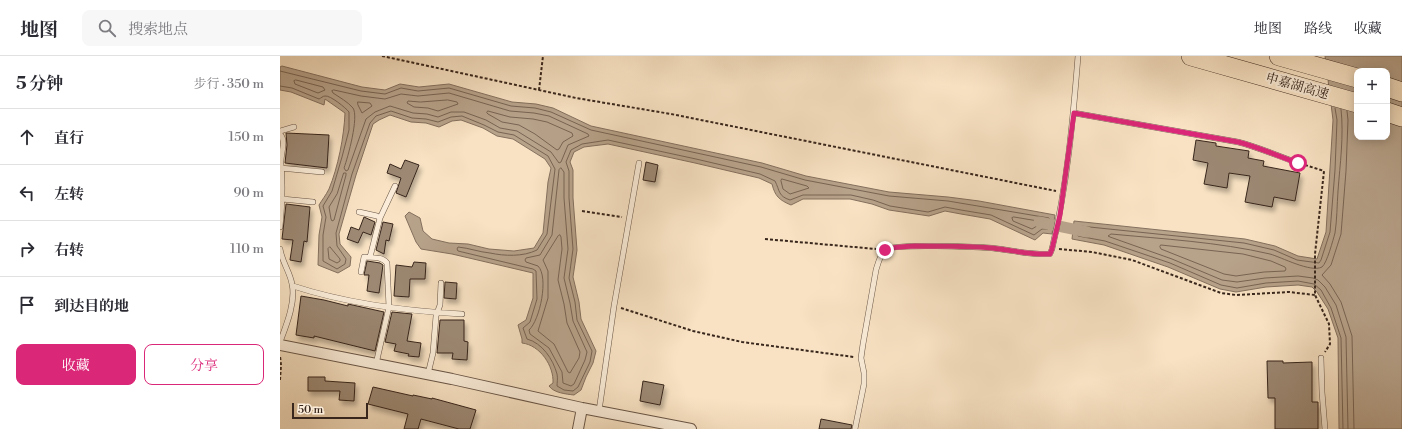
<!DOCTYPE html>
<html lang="zh">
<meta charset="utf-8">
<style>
body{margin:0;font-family:"Libre Bodoni","Noto Serif SC",serif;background:#f7f7f7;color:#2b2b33}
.controls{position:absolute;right:12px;top:12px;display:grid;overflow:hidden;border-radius:8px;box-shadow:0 2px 10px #0003}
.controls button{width:36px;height:36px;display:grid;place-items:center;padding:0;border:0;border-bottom:1px solid #e1e1e2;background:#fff;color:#2b2b33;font:20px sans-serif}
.scale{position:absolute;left:12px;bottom:10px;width:76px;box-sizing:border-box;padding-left:4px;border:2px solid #38261c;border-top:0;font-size:11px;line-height:14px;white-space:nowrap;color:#38261c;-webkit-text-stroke:3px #faecd8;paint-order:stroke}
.stop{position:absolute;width:12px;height:12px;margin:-9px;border:3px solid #db2777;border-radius:50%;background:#fff}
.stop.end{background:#db2777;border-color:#fff;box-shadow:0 1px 4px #0008}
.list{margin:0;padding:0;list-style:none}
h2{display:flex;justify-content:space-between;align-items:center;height:52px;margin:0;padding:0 16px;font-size:17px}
h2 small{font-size:13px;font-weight:400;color:#7c7c81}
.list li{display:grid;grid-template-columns:26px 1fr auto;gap:12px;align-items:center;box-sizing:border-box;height:56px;padding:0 16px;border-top:1px solid #e1e1e2}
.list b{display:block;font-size:15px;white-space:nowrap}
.list em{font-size:13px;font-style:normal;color:#7c7c81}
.actions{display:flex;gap:8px;padding:12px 16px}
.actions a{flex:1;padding:9px 0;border:1px solid #db2777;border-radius:8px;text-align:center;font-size:14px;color:#db2777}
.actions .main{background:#db2777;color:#fff}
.icon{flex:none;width:22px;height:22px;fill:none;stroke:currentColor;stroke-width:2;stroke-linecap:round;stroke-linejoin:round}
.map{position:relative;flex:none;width:1122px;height:373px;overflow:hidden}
header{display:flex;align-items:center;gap:24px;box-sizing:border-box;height:56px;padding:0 20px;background:#fff;border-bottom:1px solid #e1e1e2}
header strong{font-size:19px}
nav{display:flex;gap:22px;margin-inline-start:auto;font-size:14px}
.search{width:280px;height:36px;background:#f7f7f7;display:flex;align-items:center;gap:10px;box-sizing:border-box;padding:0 14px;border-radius:8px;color:#7c7c81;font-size:15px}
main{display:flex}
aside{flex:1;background:#fff}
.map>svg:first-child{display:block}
</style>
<header>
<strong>地图</strong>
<div class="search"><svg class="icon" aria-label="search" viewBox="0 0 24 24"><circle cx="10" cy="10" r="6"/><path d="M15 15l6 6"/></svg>搜索地点</div>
<nav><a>地图</a><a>路线</a><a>收藏</a></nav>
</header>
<main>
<aside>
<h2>5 分钟<small>步行 · 350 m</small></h2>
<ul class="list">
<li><svg class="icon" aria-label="ahead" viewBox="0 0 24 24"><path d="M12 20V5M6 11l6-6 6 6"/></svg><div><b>直行</b></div><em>150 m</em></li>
<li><svg class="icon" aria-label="left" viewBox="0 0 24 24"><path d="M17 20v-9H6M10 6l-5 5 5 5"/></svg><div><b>左转</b></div><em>90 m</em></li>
<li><svg class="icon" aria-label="right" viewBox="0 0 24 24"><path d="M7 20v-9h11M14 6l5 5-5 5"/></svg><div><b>右转</b></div><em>110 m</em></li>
<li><svg class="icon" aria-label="arrive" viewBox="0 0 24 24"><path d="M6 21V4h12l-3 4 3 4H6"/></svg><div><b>到达目的地</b></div></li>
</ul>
<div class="actions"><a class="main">收藏</a><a>分享</a></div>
</aside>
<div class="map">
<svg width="1122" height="373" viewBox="0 0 1122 373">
<defs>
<filter id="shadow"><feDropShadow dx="2.5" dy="4.5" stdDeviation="2" flood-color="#0004"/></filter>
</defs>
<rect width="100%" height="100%" fill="#f8e2c3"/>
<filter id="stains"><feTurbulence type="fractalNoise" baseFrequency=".005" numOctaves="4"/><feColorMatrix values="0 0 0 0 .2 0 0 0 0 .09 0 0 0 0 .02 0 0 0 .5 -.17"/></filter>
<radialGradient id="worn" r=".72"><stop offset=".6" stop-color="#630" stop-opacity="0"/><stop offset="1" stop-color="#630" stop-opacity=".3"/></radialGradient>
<path fill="#b7a28a" stroke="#84705e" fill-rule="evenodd" d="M1045 0H1122V373H1059L1058 282 1048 253 1037 236 1032 231 1018 229 986 231 956 236 940 233 888 211 824 189 792 183 794 165 965 183 995 190 1018 200 1037 203 1046 176 1053 64ZM1077 15H1107V81H1077Z
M2 10 82 31 105 34 120 28 139 31 169 28 232 46 256 48 273 52 311 70 482 107 526 120 609 136 668 141 699 145 775 159 772 178 763 177 755 184 710 163 681 158 665 155 649 160 609 154 592 148 570 143H523L511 149C499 144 495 140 492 128L479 122 415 107 328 88 304 91 294 96 290 106 293 114V142L297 194 293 221 299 246 301 263 316 295 313 307 306 321 301 334 294 339C286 338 274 337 269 330L273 327C274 310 260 289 242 287V283L238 269 246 264 253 242V217L172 198 141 193 136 186 125 160 129 156 140 162 143 175 152 183 169 187 188 188 209 193 234 195 254 192 263 177 268 126 271 112 265 103 233 83 217 80 203 72 181 64 172 65 159 71 146 67 131 66 110 59 99 64 93 68 76 119 59 178 60 188 71 201 70 210 58 217 38 209 39 179 42 161 39 149C42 144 46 139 49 133 58 111 64 81 65 57L45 43 44 49 11 36 0 34V11Z"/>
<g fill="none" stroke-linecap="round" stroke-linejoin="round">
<path stroke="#786453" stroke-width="1" d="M0 15 81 35 105 38 121 32 138 35 169 32 231 50 255 52 271 56 311 74 481 111 525 124 609 140 668 145 769 162 770 164 768 173H762L754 179 711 159 681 154 665 151 648 156 610 150 593 144 571 139H523L510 144C498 140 500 135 495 125L480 118 416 103 328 84 302 88 291 94 286 106 289 115V142L293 193 289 222 295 246 297 264 312 295 310 306 298 331 293 335 284 334 277 330C277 327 278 322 277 318 273 303 262 287 247 283L243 272 250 266 257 243 256 215 253 213 178 195 177 193 178 191C189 192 199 196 210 197 224 200 243 201 257 194L267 178 275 113 268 100 234 79 218 76 204 69 182 60 171 61 158 66 146 63 132 62 111 55 96 60 90 67 72 118 56 177 57 190 66 203 65 208 57 213 43 205V179L46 161 43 150 52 135 62 101 69 74V56C66 52 50 39 45 40 43 40 41 42 39 43L12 32 0 30
M16 24 43 31 45 34 38 37 15 28 14 25Z
M54 34 81 40 105 43 121 38 138 40 169 37 230 55 254 57 269 60 308 78 309 80 288 89 281 106 279 107 271 96 237 75 220 72 206 64 184 56H171L158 61 147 58 133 57 110 50 95 56 86 63 68 114 66 115 64 112C68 101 79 61 73 52 68 46 59 41 53 37L52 35Z
M168 44 177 46 178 48 158 55 148 52 134 51 127 47 128 45 140 46Z
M78 46 90 47 92 50 82 57 78 49Z
M1055 52 1057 64 1055 114 1050 176 1041 204 1039 207 1017 204 994 194 964 187 800 170 798 171 797 178 798 180 825 185 890 207 941 229 957 232 986 227 1018 225 1034 228 1041 234 1051 252 1061 282 1063 373
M1061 53C1064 80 1060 108 1058 135 1057 149 1057 164 1055 177 1053 184 1047 207 1042 211 1031 217 1001 201 990 198 938 186 884 183 831 178L828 180 830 181 892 203 942 224 957 226 985 222 1018 220 1033 222 1038 224 1045 231 1056 249 1066 281 1068 373
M208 55 230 61 253 63 267 66 292 77 293 80 283 86 279 93 277 94 255 78 239 69 222 66 208 58 207 57Z
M1067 55 1068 64 1066 115 1061 178 1051 209 1042 219 1050 228 1061 246 1072 280 1074 373
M281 112 284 116V142L288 193 284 222 290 247 293 265 307 296 305 304 294 328 291 330 283 327 282 316 269 292 250 278 249 274C260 264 269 221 258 210L246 206 245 204 246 202 260 199 272 179 279 114Z
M64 117H66V119L54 164 52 165 51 163 49 151 57 138Z
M502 123 527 130 529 132 510 138 503 133 501 125Z
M734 161 758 165 760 168 752 173 733 165 732 162Z
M280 179 281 181 282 193 278 224 284 248 287 267 300 296 299 302 290 317 288 316 274 288 258 275 268 242V215L263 204 278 180Z
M881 189 963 198 991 205 1005 211 1006 213 1005 215 984 216 956 220 944 218 881 193 880 191Z
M50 191 60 203V205L57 207 49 203 48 193Z"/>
<path stroke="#b7a28a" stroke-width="11" d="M759 166 807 176"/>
</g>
<path fill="#9c8873" stroke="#38261c" filter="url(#shadow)" d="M6 77 49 79 47 112 5 107 7 89Z
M916 84 936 87V90L969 95 968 102 984 105 983 110 1020 117 1015 145 994 141 992 151 965 146 970 120 949 117 947 132 924 128 928 107 913 104Z
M125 104 139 109 126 141 116 137 121 122 107 117 110 108 121 113Z
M366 106 378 109 375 126 363 124Z
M6 148 30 151 27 186 24 185 21 206 10 204 13 184 2 183Z
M84 161 95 166 91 179 83 176 78 187 67 183 71 171 79 174Z
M103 166 113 168 109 185 106 184 104 198 96 194Z
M87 205 100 207 103 209 99 237 87 235 89 219H84Z
M134 206 146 207 145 223H130L129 241 114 240 116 209 132 211Z
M165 226 177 227 176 243 164 242Z
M21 240 44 244 68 250V248L104 256 95 295 34 280V282L16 279Z
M112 256 132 258 127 285 141 287 139 301 128 300 129 298 114 295 116 288 105 286Z
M160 264H184V285L188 286 187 304 172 303 173 297H157Z
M987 305H1003V307L1032 306V346H1038V373H995V342H988Z
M28 321H45V325L75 327 74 345 59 344 60 335H28Z
M363 325 384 329 380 349 360 345Z
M93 331 133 340V339L152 343V342L196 354 190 373H179L141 363 138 373H124L128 358 88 348Z
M541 363 572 369 571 373H539Z"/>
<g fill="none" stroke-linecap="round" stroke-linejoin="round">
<defs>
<path id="lane" d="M794 57 958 86C978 91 998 100 1018 107
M0 75 14 71
M0 78C7 86 0 98 1 108 3 128 2 150 0 171
M0 112 42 116
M2 143 33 146
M79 156 97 160 100 162 90 201
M100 162 115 130
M0 193C2 206 10 216 12 228 16 246 6 270 0 286
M81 216 84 201C92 202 102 200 107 207L109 251 96 308
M13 230C68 248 125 255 182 258
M1041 302 1042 336 1045 373
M148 318 153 297 156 260 160 249 161 227
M319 355 334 250 359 107
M575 373 584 328V317L581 302 583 288 596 214C598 207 600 199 605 194 612 187 698 191 712 192 731 194 750 199 770 198L772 193C787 130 793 64 798 0"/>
<path id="street" d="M0 289 172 323 302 352 411 373
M298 373 302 352"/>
<path id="highway" d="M911 0 1077 47
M999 0 1077 22
M1107 31 1122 36
M1107 56 1122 61"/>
</defs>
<use href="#lane" stroke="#685546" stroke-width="6"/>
<use href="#street" stroke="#685546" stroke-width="12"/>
<use href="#highway" stroke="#38261c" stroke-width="20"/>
<path stroke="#38261c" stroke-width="2" stroke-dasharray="3 2" stroke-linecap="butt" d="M102 0 296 42 391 58 776 135
M259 34 263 0
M1025 109 1044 115 1035 198V239L1049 268 1050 288 1045 296
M302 155 342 161
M485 183 596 193
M779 193 812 196 852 204 941 237 956 239 1009 236 1035 239
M341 252 413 275 462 286 574 301
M0 324 1 309 0 300"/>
<use href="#lane" stroke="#faecd8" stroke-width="5"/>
<use href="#street" stroke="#faecd8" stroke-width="10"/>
<use href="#highway" stroke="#f8e2c3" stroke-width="19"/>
</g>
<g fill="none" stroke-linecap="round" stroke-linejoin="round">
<path stroke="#db2777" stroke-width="5" d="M605 194C615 190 625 191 635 190 658 190 689 190 712 192 731 194 750 199 770 198L772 193 780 159 794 57 958 86C978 91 998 100 1018 107"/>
</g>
<g text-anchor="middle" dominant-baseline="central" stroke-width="4" stroke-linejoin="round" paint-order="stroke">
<g font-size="13" fill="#38261c" stroke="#faecd8">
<text transform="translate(1017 30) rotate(16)">申嘉湖高速</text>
</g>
</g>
<rect width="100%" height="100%" filter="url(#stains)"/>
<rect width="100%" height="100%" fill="url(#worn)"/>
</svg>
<div class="controls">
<button>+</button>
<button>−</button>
</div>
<div class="scale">50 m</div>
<div class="stop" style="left:1018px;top:107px"></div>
<div class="stop end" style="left:605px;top:194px"></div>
</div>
</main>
